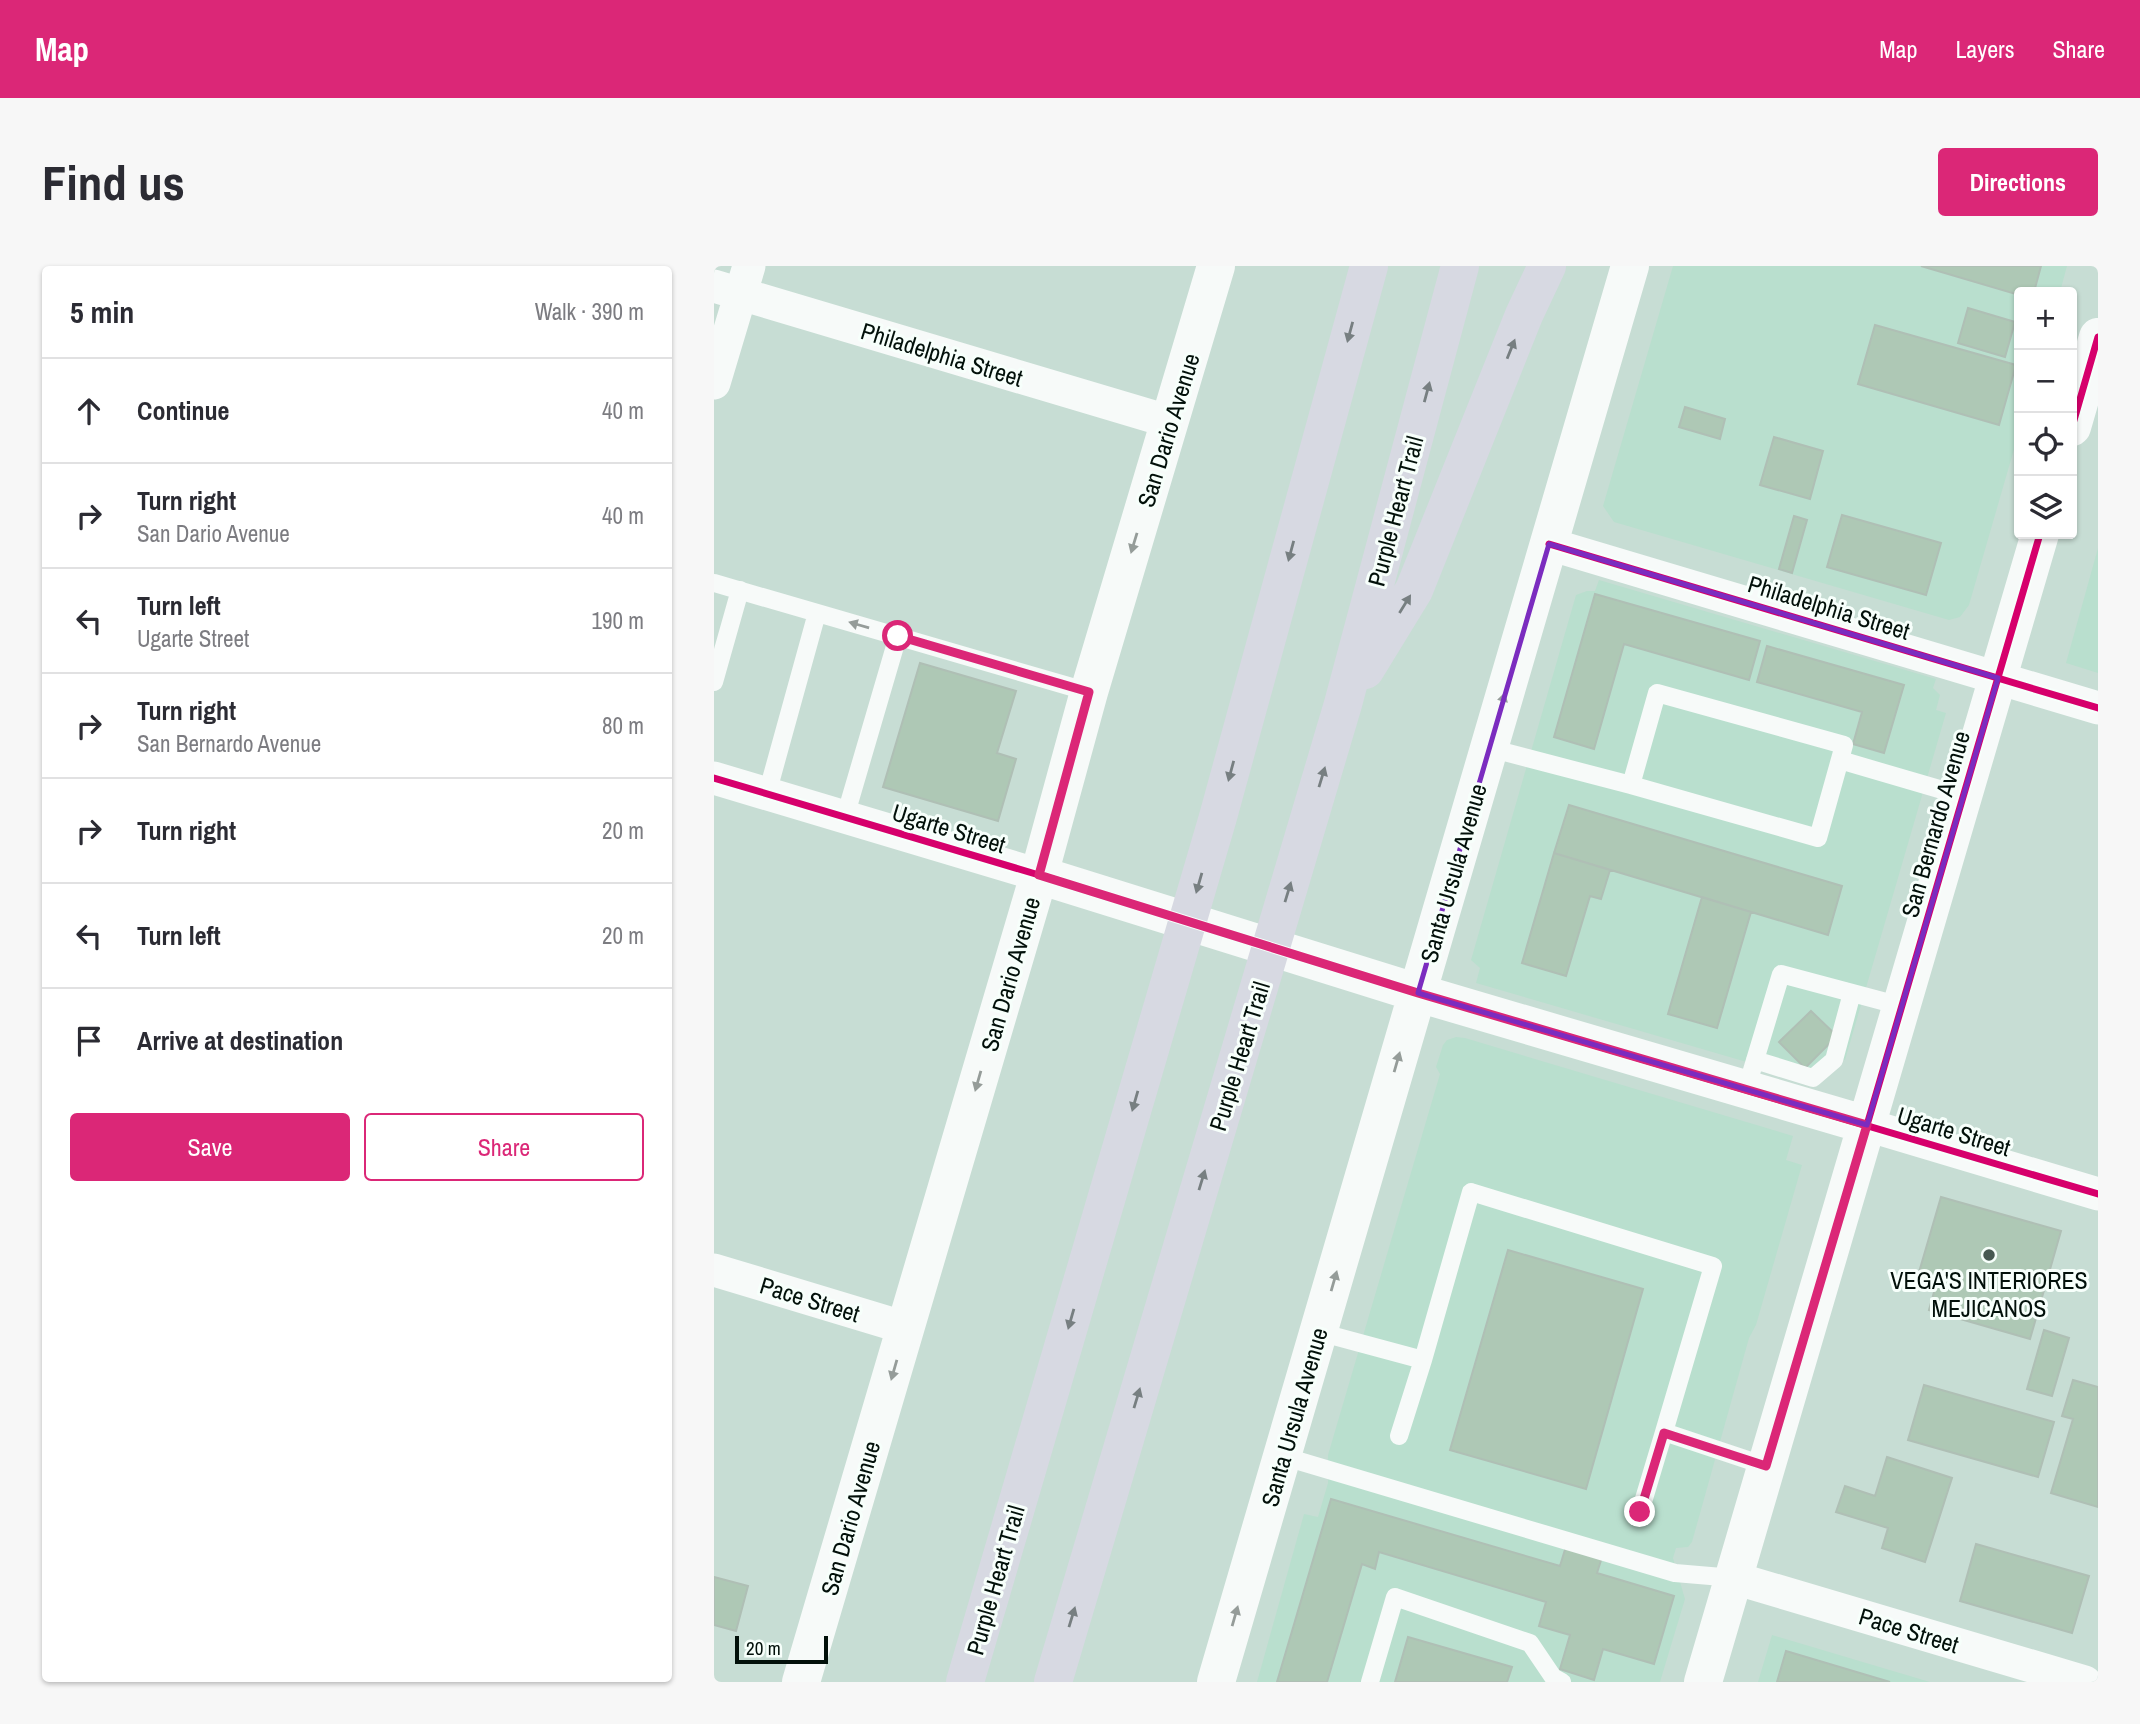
<!DOCTYPE html>
<meta charset="utf-8">
<style>
body{margin:0;font-family:"Archivo Narrow",sans-serif;background:#f7f7f7;color:#2b2b33}
.controls{position:absolute;right:21px;top:21px;display:grid;overflow:hidden;border-radius:7px;box-shadow:0 2px 5px #0004}
.controls button{width:63px;height:63px;display:grid;place-items:center;padding:0;border:0;border-bottom:2px solid #e1e1e2;background:#fff;color:#2b2b33;font:35px sans-serif}
.scale{position:absolute;left:21px;bottom:18px;width:93px;box-sizing:border-box;padding-left:7px;border:4px solid #02100a;border-top:0;font-size:19px;line-height:24px;white-space:nowrap;color:#02100a;-webkit-text-stroke:5px #f7fffb;paint-order:stroke}
.stop{position:absolute;width:21px;height:21px;margin:-16px;border:5px solid #db2777;border-radius:50%;background:#fff}
.stop.end{background:#db2777;border-color:#fff;box-shadow:0 2px 7px #0008}
.list{margin:0;padding:0;list-style:none}
h2{display:flex;justify-content:space-between;align-items:center;height:91px;margin:0;padding:0 28px;font-size:30px}
h2 small{font-size:23px;font-weight:400;color:#7c7c81}
.list li{display:grid;grid-template-columns:46px 1fr auto;gap:21px;align-items:center;box-sizing:border-box;height:105px;padding:0 28px;border-top:2px solid #e1e1e2}
.list b{display:block;font-size:26px;white-space:nowrap}
.list p{margin:0;font-size:23px;white-space:nowrap;color:#7c7c81}
.list em{font-size:23px;font-style:normal;color:#7c7c81}
.actions{display:flex;gap:14px;padding:21px 28px}
.actions a{flex:1;padding:16px 0;border:2px solid #db2777;border-radius:7px;text-align:center;font-size:24px;color:#db2777}
.actions .main{background:#db2777;color:#fff}
.icon{flex:none;width:38px;height:38px;fill:none;stroke:currentColor;stroke-width:2;stroke-linecap:round;stroke-linejoin:round}
.map{position:relative;flex:none;width:1384px;height:1416px;overflow:hidden;border-radius:7px}
header{display:flex;align-items:center;gap:42px;box-sizing:border-box;height:98px;padding:0 35px;background:#db2777;color:#fff}
header strong{font-size:33px}
nav{display:flex;gap:38px;margin-inline-start:auto;font-size:24px}
.intro{display:flex;align-items:center;justify-content:space-between;box-sizing:border-box;height:168px;padding:0 42px}
h1{margin:0;font-size:49px}
.button{padding:18px 32px;border-radius:7px;background:#db2777;color:#fff;font-size:24px;font-weight:700}
main{display:flex;gap:42px;padding:0 42px}
aside{flex:1;background:#fff;border-radius:7px;box-shadow:0 2px 5px #0004}
.map>svg:first-child{display:block}
</style>
<header>
<strong>Map</strong>
<nav><a>Map</a><a>Layers</a><a>Share</a></nav>
</header>
<div class="intro"><h1>Find us</h1><a class="button">Directions</a></div>
<main>
<aside>
<h2>5 min<small>Walk · 390 m</small></h2>
<ul class="list">
<li><svg class="icon" aria-label="ahead" viewBox="0 0 24 24"><path d="M12 20V5M6 11l6-6 6 6"/></svg><div><b>Continue</b></div><em>40 m</em></li>
<li><svg class="icon" aria-label="right" viewBox="0 0 24 24"><path d="M7 20v-9h11M14 6l5 5-5 5"/></svg><div><b>Turn right</b><p>San Dario Avenue</p></div><em>40 m</em></li>
<li><svg class="icon" aria-label="left" viewBox="0 0 24 24"><path d="M17 20v-9H6M10 6l-5 5 5 5"/></svg><div><b>Turn left</b><p>Ugarte Street</p></div><em>190 m</em></li>
<li><svg class="icon" aria-label="right" viewBox="0 0 24 24"><path d="M7 20v-9h11M14 6l5 5-5 5"/></svg><div><b>Turn right</b><p>San Bernardo Avenue</p></div><em>80 m</em></li>
<li><svg class="icon" aria-label="right" viewBox="0 0 24 24"><path d="M7 20v-9h11M14 6l5 5-5 5"/></svg><div><b>Turn right</b></div><em>20 m</em></li>
<li><svg class="icon" aria-label="left" viewBox="0 0 24 24"><path d="M17 20v-9H6M10 6l-5 5 5 5"/></svg><div><b>Turn left</b></div><em>20 m</em></li>
<li><svg class="icon" aria-label="arrive" viewBox="0 0 24 24"><path d="M6 21V4h12l-3 4 3 4H6"/></svg><div><b>Arrive at destination</b></div></li>
</ul>
<div class="actions"><a class="main">Save</a><a>Share</a></div>
</aside>
<div class="map">
<svg width="1384" height="1416" viewBox="0 0 1384 1416">
<rect width="100%" height="100%" fill="#c7ddd4"/>
<path fill="#b9dfce" d="M959 0H1353L1346 26H1305V166L1255 339 1246 351 1235 354 900 256 889 240Z
M1384 282V407L1352 397Z
M885 314 1222 413 1219 422 1226 429 1222 444 1232 447 1131 794 1118 791 1091 813 762 717 766 702 757 694 862 329 873 325H881Z
M742 771 751 772 1079 870 1072 894 1088 899 1042 1059 1035 1072 978 1276 974 1281 962 1282 959 1292 971 1333 946 1416H543L590 1248 604 1251 614 1217V1189L726 808 722 801 729 779 733 774Z
M1058 1369 1216 1416H1044Z"/>
<path fill="#aec8b5" stroke="#afbfb5" stroke-width="2" d="M1207 0H1327L1320 26H1305V29Z
M1254 42 1301 56 1291 91 1244 77Z
M1161 59 1302 99 1285 159 1144 118Z
M971 141 1011 153 1006 173 965 161Z
M1060 171 1109 185 1096 233 1046 219Z
M1128 249 1227 277 1212 329 1113 301Z
M1080 250 1093 254 1078 307 1065 303Z
M881 328 1046 375 1035 414 910 378 880 483 840 471Z
M1053 380 1190 419 1170 487 1139 478 1148 446 1043 416Z
M206 397 302 425 283 487 302 493 284 555 169 521Z
M855 539 1128 620 1114 669 840 587Z
M840 587 896 604 887 633 876 630 852 710 808 697Z
M988 631 1037 646 1003 762 954 748Z
M1097 745 1123 770 1091 802 1065 776Z
M1227 931 1347 965 1316 1073 1215 1044 1222 1019 1203 1013Z
M794 984 929 1023 872 1223 736 1184Z
M1330 1064 1355 1072 1338 1130 1313 1123Z
M1359 1114 1384 1121V1241L1337 1227 1359 1153 1348 1150Z
M1210 1119 1340 1156 1324 1211 1194 1174Z
M1173 1191 1238 1212 1211 1296 1168 1282 1174 1262 1122 1246 1131 1220 1161 1230Z
M617 1233 846 1300 853 1277 889 1288 883 1307 960 1330 940 1398 889 1383 880 1414 846 1403 856 1369 825 1360 832 1336 665 1286 661 1303 648 1298 613 1416H563Z
M1262 1278 1375 1310 1358 1367 1246 1335Z
M0 1311 34 1320 22 1365 0 1359Z
M694 1371 798 1401 793 1416H681Z
M1072 1385 1176 1416H1063Z"/>
<g fill="none" stroke-linecap="round" stroke-linejoin="round">
<path stroke="#f7faf9" stroke-width="18" d="M0 317 375 426
M0 416 26 324
M943 427 1130 479 1104 572 917 519Z
M775 482 917 519
M1126 494 1249 530
M53 528 103 347
M131 551 184 370
M1041 794 1099 812 1120 794 1138 727
M1032 824 1067 708 1187 740
M605 1066 709 1094 757 926 999 1000 950 1166 1052 1200
M685 1170 709 1094
M568 1190 961 1307 1020 1312
M926 1246 950 1166
M656 1416 681 1331 816 1377 839 1411 848 1416"/>
<path stroke="#f7faf9" stroke-width="33" d="M0 20 457 156
M0 117 35 0
M835 278 1384 442
M0 512 325 609
M1153 859 1384 928
M0 1004 192 1062
M1020 1312 1371 1416"/>
<path stroke="#f7faf9" stroke-width="38" d="M1358 161 1384 71
M325 609 704 727 1153 859
M87 1416 325 609 375 426 502 0
M502 1416 916 0
M989 1416 1326 268"/>
<path stroke="#d7d9e2" stroke-width="38" d="M651 404 700 324 810 49 833 0
M251 1416 504 551 655 0
M339 1416 629 438 746 0"/>
<defs>
<path id="cycleway" d="M1358 161 1384 71
M835 278 1384 442
M0 512 325 609 704 727 1384 928
M1153 859 1326 268"/>
</defs>
<use href="#cycleway" stroke="#f7fffb" stroke-width="11"/>
<use href="#cycleway" stroke="#d6006c" stroke-width="7"/>
</g>
<defs><path id="oneway-solid" d="M-6-.8H1V-3.2L6.5 0L1 3.2V.8H-6Z" transform="scale(1.75)"/></defs>
<g fill="#777f81">
<use href="#oneway-solid" transform="translate(636 66) rotate(105)"/>
<use href="#oneway-solid" transform="translate(797 83) rotate(-68)"/>
<use href="#oneway-solid" transform="translate(713 126) rotate(-75)"/>
<use href="#oneway-solid" transform="translate(577 285) rotate(105)"/>
<use href="#oneway-solid" transform="translate(691 338) rotate(-58)"/>
<use href="#oneway-solid" transform="translate(517 505) rotate(105)"/>
<use href="#oneway-solid" transform="translate(608 511) rotate(-73)"/>
<use href="#oneway-solid" transform="translate(485 617) rotate(106)"/>
<use href="#oneway-solid" transform="translate(574 626) rotate(-73)"/>
<use href="#oneway-solid" transform="translate(421 835) rotate(106)"/>
<use href="#oneway-solid" transform="translate(488 914) rotate(-73)"/>
<use href="#oneway-solid" transform="translate(357 1053) rotate(106)"/>
<use href="#oneway-solid" transform="translate(423 1132) rotate(-73)"/>
<use href="#oneway-solid" transform="translate(358 1351) rotate(-73)"/>
</g>
<g fill="#959c99">
<use href="#oneway-solid" transform="translate(420 277) rotate(107)"/>
<use href="#oneway-solid" transform="translate(145 359) rotate(-164)"/>
<use href="#oneway-solid" transform="translate(788 437) rotate(-74)"/>
<use href="#oneway-solid" transform="translate(683 796) rotate(-74)"/>
<use href="#oneway-solid" transform="translate(264 815) rotate(106)"/>
<use href="#oneway-solid" transform="translate(620 1015) rotate(-74)"/>
<use href="#oneway-solid" transform="translate(180 1104) rotate(106)"/>
<use href="#oneway-solid" transform="translate(521 1350) rotate(-74)"/>
</g>
<g fill="none" stroke-linecap="round" stroke-linejoin="round">
<path stroke="#db2777" stroke-width="9" d="M184 370 375 426 325 609 704 727 1153 859 1052 1200 950 1167 926 1246"/>
</g>
<path fill="none" stroke="#7b2cbf" stroke-width="5" stroke-linejoin="round" d="M835 278 1284 412 1153 859 704 727Z"/>
<circle fill="#475851" stroke="#f7fffb" stroke-width="2.5" cx="1275" cy="989" r="7"/>
<g text-anchor="middle" dominant-baseline="central" stroke-width="6" stroke-linejoin="round" paint-order="stroke">
<g font-size="24" fill="#02100a" stroke="#f7fffb">
<text transform="translate(228 88) rotate(17)">Philadelphia Street</text>
<text transform="translate(454 164) rotate(-73)">San Dario Avenue</text>
<text transform="translate(681 245) rotate(-75)">Purple Heart Trail</text>
<text transform="translate(1115 341) rotate(17)">Philadelphia Street</text>
<text transform="translate(1221 558) rotate(-74)">San Bernardo Avenue</text>
<text transform="translate(235 562) rotate(17)">Ugarte Street</text>
<text transform="translate(739 607) rotate(-74)">Santa Ursula Avenue</text>
<text transform="translate(296 708) rotate(-74)">San Dario Avenue</text>
<text transform="translate(525 790) rotate(-73)">Purple Heart Trail</text>
<text transform="translate(1240 865) rotate(17)">Ugarte Street</text>
<text transform="translate(96 1033) rotate(17)">Pace Street</text>
<text transform="translate(580 1151) rotate(-74)">Santa Ursula Avenue</text>
<text transform="translate(136 1252) rotate(-74)">San Dario Avenue</text>
<text transform="translate(281 1314) rotate(-74)">Purple Heart Trail</text>
<text transform="translate(1195 1364) rotate(17)">Pace Street</text>
</g>
<g font-size="24" fill="#02100a" stroke="#f7fffb">
<text x="1275" y="1014">VEGA'S INTERIORES<tspan x="1275" dy="28">MEJICANOS</tspan></text>
</g>
</g>
</svg>
<div class="controls">
<button>+</button>
<button>−</button>
<button><svg class="icon" aria-label="locate" viewBox="0 0 24 24"><circle cx="12" cy="12" r="6"/><path d="M12 2v4M12 18v4M2 12h4M18 12h4"/></svg></button>
<button><svg class="icon" aria-label="layers" viewBox="0 0 24 24"><path d="M12 4l9 5-9 5-9-5zM3 14l9 5 9-5"/></svg></button>
</div>
<div class="scale">20 m</div>
<div class="stop" style="left:184px;top:370px"></div>
<div class="stop end" style="left:926px;top:1246px"></div>
</div>
</main>
